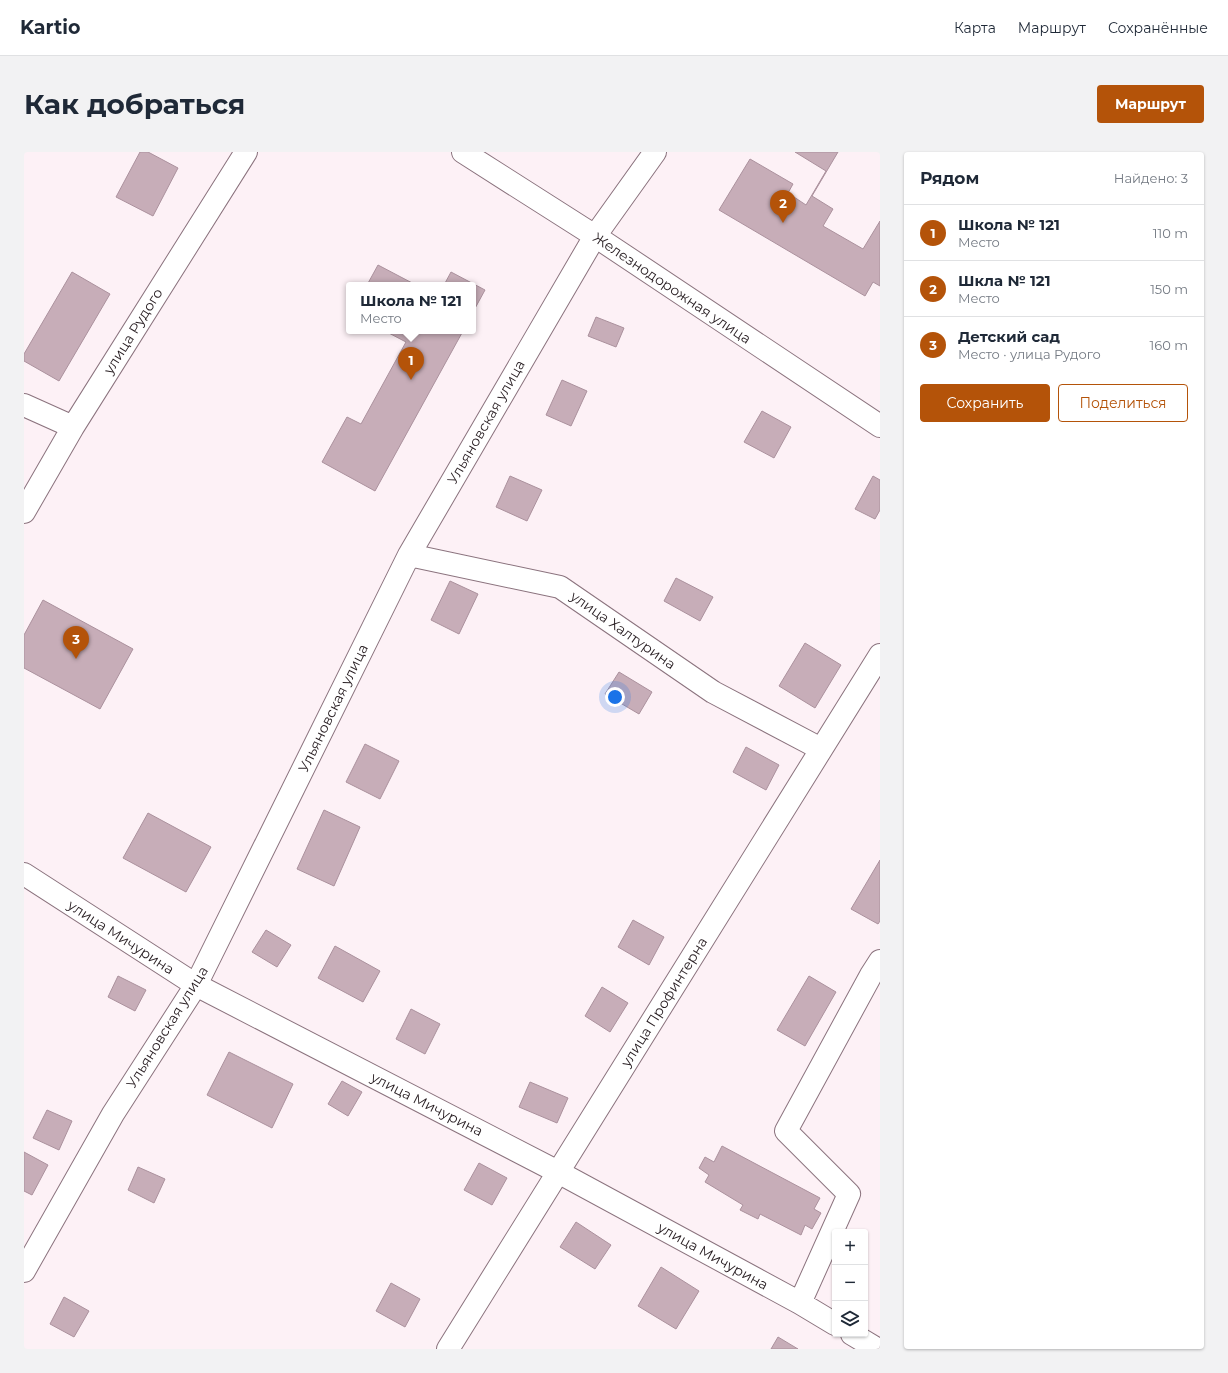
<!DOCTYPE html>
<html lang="ru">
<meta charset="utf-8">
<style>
body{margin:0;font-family:Montserrat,sans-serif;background:#f2f2f3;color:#1f2937}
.controls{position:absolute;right:12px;bottom:12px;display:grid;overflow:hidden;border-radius:4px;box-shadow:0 1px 3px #0004}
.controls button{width:36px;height:36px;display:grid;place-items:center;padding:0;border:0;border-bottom:1px solid #e0e1e3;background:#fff;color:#1f2937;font:20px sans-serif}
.you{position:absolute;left:591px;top:545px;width:14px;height:14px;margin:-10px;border:3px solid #fff;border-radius:50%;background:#1a73e8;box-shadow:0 0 0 6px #1a73e833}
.badge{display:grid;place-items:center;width:26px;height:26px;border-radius:50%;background:#b45309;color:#fff;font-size:13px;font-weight:700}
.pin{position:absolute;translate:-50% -33px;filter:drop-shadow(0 1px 2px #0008)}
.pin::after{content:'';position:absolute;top:21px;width:14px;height:12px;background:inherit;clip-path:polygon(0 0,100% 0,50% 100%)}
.popup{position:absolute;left:322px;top:130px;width:130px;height:52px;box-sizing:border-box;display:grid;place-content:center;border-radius:4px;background:#fff;filter:drop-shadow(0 1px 3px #0005);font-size:13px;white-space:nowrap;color:#747a83}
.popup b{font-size:15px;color:#1f2937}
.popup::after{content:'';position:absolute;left:50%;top:100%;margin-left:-8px;border:8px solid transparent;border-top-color:#fff}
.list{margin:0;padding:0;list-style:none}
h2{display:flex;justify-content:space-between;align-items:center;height:52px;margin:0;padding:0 16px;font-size:17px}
h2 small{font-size:13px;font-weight:400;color:#747a83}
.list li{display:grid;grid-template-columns:26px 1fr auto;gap:12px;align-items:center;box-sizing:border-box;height:56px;padding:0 16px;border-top:1px solid #e0e1e3}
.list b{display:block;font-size:15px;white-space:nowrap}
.list p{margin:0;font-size:13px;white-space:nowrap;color:#747a83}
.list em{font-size:13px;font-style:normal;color:#747a83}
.actions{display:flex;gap:8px;padding:12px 16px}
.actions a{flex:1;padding:9px 0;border:1px solid #b45309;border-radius:4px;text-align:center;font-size:14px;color:#b45309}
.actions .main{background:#b45309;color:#fff}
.icon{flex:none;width:22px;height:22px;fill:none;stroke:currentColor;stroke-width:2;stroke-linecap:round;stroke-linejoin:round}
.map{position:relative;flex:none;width:856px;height:1197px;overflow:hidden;border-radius:4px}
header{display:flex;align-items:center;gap:24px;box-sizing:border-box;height:56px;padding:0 20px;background:#fff;border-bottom:1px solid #e0e1e3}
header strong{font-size:19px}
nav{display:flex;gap:22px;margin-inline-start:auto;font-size:14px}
.intro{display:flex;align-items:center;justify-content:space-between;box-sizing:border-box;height:96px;padding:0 24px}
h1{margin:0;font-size:28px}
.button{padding:10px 18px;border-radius:4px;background:#b45309;color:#fff;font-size:14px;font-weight:700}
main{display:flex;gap:24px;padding:0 24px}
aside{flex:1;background:#fff;border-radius:4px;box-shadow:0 1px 3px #0004}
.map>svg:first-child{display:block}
</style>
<header>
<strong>Kartio</strong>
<nav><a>Карта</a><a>Маршрут</a><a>Сохранённые</a></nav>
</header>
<div class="intro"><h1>Как добраться</h1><a class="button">Маршрут</a></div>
<main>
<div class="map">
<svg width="856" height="1197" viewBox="0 0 856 1197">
<rect width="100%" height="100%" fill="#fdf1f6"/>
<path fill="#c7adb8" stroke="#ab919d" d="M116 0H124L154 16 129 64 92 45Z
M771 0H814L788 44 809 57 799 74 839 97 856 69V134L849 130 841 144 695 58 726 7 769 32 764 41 782 53 802 19Z
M354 113 392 133H343Z
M48 120 86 142 35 229 0 209V202Z
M427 120 461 138 449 160V133H420Z
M572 165 600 176 592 195 564 184Z
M361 179H439L351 339 298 310 323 265 337 272 382 190Z
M538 228 563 239 547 274 522 263Z
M738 259 767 275 750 306 720 290Z
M486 324 518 338 503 369 472 355Z
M849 324 856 328V358L851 367 831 357Z
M652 426 689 445 676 469 640 449Z
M426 429 454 442 435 482 407 468Z
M19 448 109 497 76 557 0 516V483Z
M781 491 817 513 791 556 755 534Z
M595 520 628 540 615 562 581 542Z
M341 592 375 609 356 647 322 630Z
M722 595 755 613 742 638 709 620Z
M300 658 336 675 310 734 273 717Z
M124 661 187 695 162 740 99 706Z
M856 708V769L854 772 827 757Z
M609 768 640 785 625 813 594 795Z
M242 778 267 793 253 815 228 800Z
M311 794 356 819 339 850 294 826Z
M94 824 122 838 111 859 84 845Z
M785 824 812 840 781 894 753 878Z
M578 835 604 851 586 880 561 864Z
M387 857 416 872 401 902 372 887Z
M205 900 269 932 248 976 183 943Z
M318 929 338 940 324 964 304 952Z
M506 930 544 946 533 971 495 955Z
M23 958 48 969 35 998 9 986Z
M698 994 796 1046 790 1057 797 1061 788 1077 781 1073 777 1083 736 1062 734 1067 716 1058 719 1053 681 1030 685 1023 675 1016 681 1005 690 1010Z
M0 1000 24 1013 8 1043 0 1039Z
M455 1011 483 1026 468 1053 440 1038Z
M114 1015 141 1027 130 1051 104 1038Z
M552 1070 587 1093 571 1117 536 1095Z
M637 1115 675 1139 652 1177 614 1154Z
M367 1131 396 1147 381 1175 352 1159Z
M40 1145 65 1159 50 1185 26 1172Z
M754 1185 774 1197H747Z"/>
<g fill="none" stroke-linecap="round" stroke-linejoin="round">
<defs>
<path id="minor" d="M439 0 571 84 856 274
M0 253 49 275
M0 360 49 275 222 0
M385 403 536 435 689 540 797 597
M0 722 172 833 534 1020 776 1151 811 1172
M0 1119 89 962 172 833 385 403 571 84 631 0
M776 1151 825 1042 762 979 847 823 856 809
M828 1182 853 1197
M424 1197 856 503"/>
</defs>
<use href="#minor" stroke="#8b737e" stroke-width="24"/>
<use href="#minor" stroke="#fff" stroke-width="22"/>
</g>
<g text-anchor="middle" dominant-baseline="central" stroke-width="3" stroke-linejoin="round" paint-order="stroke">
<g font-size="14" fill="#261c20" stroke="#fff">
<text transform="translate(648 136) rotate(34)">Железнодорожная улица</text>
<text transform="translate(109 179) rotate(-58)">улица Рудого</text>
<text transform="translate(462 270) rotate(-60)">Ульяновская улица</text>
<text transform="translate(599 478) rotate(35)">улица Халтурина</text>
<text transform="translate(309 556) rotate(-64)">Ульяновская улица</text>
<text transform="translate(97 785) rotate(33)">улица Мичурина</text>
<text transform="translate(640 850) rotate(-58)">улица Профинтерна</text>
<text transform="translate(143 875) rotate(-58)">Ульяновская улица</text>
<text transform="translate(403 952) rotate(27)">улица Мичурина</text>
<text transform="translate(689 1104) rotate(29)">улица Мичурина</text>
</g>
</g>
</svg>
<div class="controls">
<button>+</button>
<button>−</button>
<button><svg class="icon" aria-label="layers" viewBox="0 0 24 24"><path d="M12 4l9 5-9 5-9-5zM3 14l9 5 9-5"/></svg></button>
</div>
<div class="you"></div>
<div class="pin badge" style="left:387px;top:228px">1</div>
<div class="popup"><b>Школа № 121</b>Место</div>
<div class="pin badge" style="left:759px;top:71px">2</div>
<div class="pin badge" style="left:52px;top:507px">3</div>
</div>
<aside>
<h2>Рядом<small>Найдено: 3</small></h2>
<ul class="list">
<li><span class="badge">1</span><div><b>Школа № 121</b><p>Место</p></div><em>110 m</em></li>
<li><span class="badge">2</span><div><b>Шкла № 121</b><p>Место</p></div><em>150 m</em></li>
<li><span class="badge">3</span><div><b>Детский сад</b><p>Место · улица Рудого</p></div><em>160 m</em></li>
</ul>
<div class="actions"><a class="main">Сохранить</a><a>Поделиться</a></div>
</aside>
</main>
